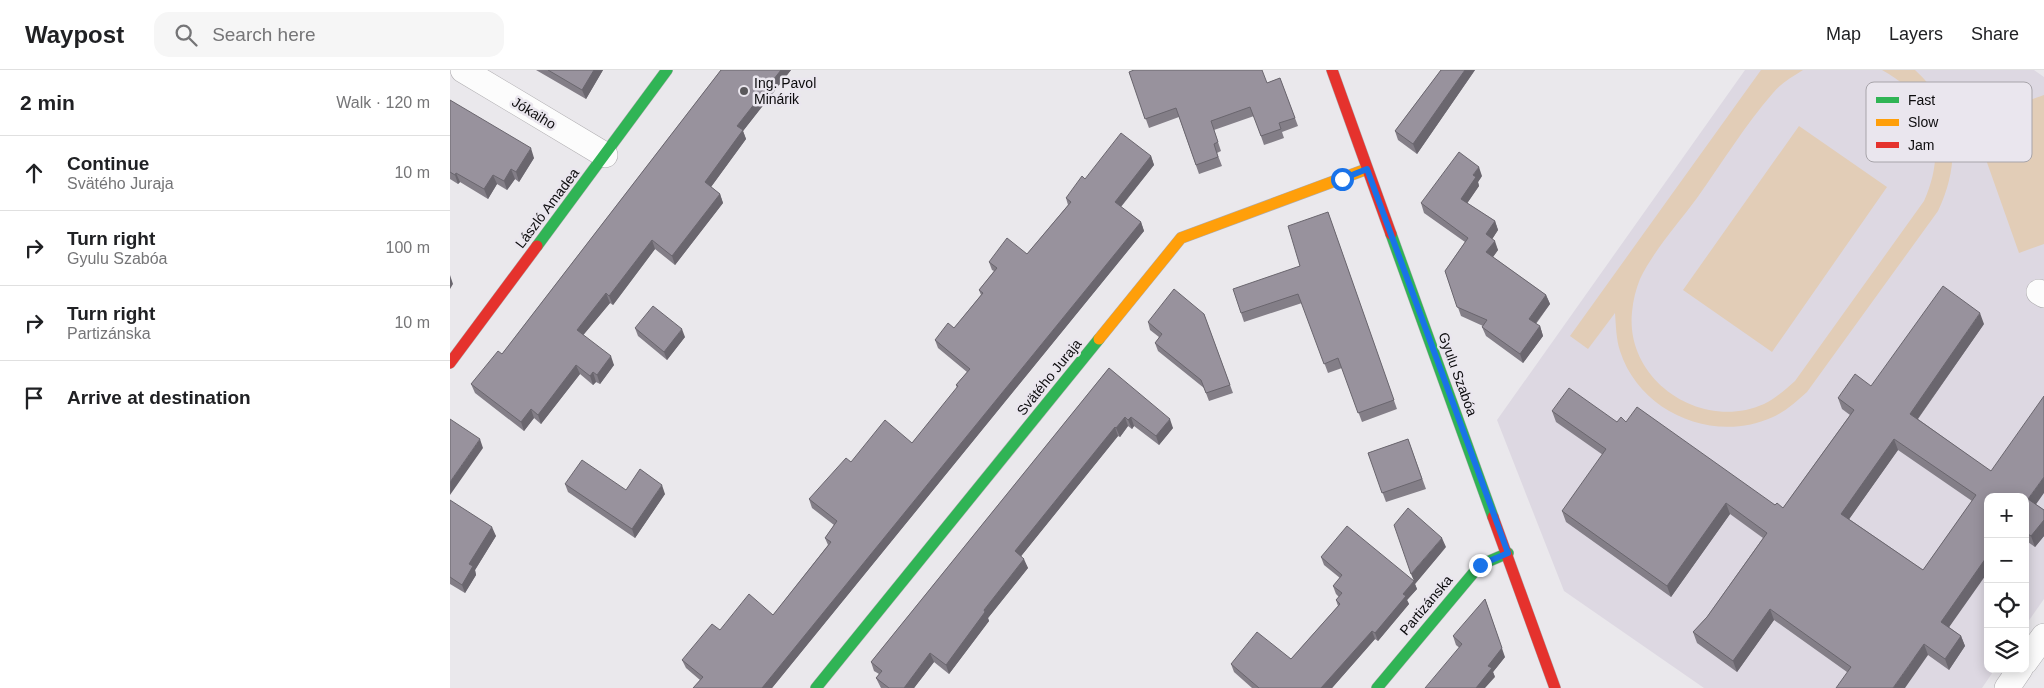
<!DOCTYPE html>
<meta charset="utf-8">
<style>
body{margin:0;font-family:Arial,sans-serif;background:#f6f6f6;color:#202124}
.controls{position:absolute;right:15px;bottom:15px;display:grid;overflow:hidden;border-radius:10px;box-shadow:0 2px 12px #0003}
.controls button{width:45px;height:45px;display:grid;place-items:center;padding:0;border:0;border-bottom:1px solid #e0e0e0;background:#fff;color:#202124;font:25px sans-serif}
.stop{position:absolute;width:15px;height:15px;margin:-11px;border:4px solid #1a73e8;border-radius:50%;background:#fff}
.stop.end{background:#1a73e8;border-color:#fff;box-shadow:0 1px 5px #0008}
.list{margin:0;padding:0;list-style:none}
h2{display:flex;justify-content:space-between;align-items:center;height:65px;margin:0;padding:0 20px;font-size:21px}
h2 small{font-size:16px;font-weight:400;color:#757577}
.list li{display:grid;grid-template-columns:32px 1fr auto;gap:15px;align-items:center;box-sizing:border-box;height:75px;padding:0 20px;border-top:1px solid #e0e0e0}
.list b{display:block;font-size:19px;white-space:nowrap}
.list p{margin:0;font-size:16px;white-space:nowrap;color:#757577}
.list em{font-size:16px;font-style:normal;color:#757577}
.icon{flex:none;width:28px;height:28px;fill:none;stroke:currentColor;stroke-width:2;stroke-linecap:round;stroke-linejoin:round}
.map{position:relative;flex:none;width:1594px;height:618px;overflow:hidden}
header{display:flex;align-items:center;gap:30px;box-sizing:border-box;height:70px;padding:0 25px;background:#fff;border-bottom:1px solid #e0e0e0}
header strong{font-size:24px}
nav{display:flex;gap:28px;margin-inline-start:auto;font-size:18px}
.search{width:350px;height:45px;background:#f6f6f6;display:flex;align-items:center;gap:12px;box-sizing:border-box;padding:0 18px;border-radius:15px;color:#757577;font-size:19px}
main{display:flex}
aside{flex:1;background:#fff}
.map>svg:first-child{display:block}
</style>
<header>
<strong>Waypost</strong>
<div class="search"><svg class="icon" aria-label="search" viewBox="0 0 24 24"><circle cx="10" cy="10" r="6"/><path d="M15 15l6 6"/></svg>Search here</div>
<nav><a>Map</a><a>Layers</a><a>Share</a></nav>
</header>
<main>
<aside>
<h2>2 min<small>Walk · 120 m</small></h2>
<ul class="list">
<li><svg class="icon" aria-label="ahead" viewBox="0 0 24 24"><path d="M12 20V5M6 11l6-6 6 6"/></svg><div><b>Continue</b><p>Svätého Juraja</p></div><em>10 m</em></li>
<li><svg class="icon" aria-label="right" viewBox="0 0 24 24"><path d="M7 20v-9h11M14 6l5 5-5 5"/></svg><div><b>Turn right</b><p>Gyulu Szabóa</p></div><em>100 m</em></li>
<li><svg class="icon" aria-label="right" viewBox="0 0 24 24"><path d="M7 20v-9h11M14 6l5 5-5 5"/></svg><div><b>Turn right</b><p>Partizánska</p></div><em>10 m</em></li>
<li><svg class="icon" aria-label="arrive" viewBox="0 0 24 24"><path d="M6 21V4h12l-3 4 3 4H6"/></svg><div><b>Arrive at destination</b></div></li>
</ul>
</aside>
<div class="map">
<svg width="1594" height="618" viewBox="0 0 1594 618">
<rect width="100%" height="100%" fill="#eae8ec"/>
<path fill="#ddd8e2" d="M1295 0H1584L1594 7V529L1575 556V427H1538V599H1545L1532 618H1254L1114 521 1047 350Z"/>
<path fill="#e2cdb7" d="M1311 0H1353C1342 7 1331 13 1323 23 1295 55 1272 93 1247 128 1228 154 1204 180 1190 209 1186 219 1183 230 1182 242 1175 311 1252 362 1314 334 1326 328 1335 320 1345 311L1474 131C1498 78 1484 28 1432 0H1465C1508 39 1512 91 1488 141L1357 322C1346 332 1336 341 1323 347 1264 374 1190 343 1170 281 1166 268 1166 256 1165 243L1138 279 1120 266Z
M1594 25V174L1569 183 1522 50Z
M1349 56 1437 117 1322 282 1233 220Z"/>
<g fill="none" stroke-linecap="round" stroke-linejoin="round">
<defs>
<path id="street" d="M13 0 155 85
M1589 222 1594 225
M1575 592 1594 566
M1557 618 1570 599"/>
<path id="fast" d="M941 164 1043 447
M87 176 217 0
M366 618 649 269
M927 618 1030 495 1058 483"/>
<path id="slow" d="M649 269 731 168 917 99"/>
<path id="jam" d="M882 0 941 164
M0 293 87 176
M1043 447 1105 618"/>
</defs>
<use href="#street" stroke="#aeacaf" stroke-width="26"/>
<use href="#fast" stroke="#aeacaf" stroke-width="12"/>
<use href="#slow" stroke="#aeacaf" stroke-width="12"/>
<use href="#jam" stroke="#aeacaf" stroke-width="12"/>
<use href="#street" stroke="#fcfcfc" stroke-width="25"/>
<use href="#fast" stroke="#30b455" stroke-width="11"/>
<use href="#slow" stroke="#ff9f0a" stroke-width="11"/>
<use href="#jam" stroke="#e5322d" stroke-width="11"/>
</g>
<path fill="#837e87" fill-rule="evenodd" d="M86 0H153L136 29Z
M271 0H341L293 61 296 69 261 117 270 124 273 133 225 195 205 179 163 235 160 233 133 265 164 295 150 314 146 312 143 315 130 304 91 354 84 348 74 361 25 323 21 314 52 284Z
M991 0H1025L967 84 948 70 945 61Z
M679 2 817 13 830 8 848 56 832 62 834 68 814 75 804 46 764 60 771 81 767 83 772 96 749 104 729 47 699 58Z
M0 30 84 88 69 112 65 109 57 120 47 114 38 129 10 112 8 114 0 109Z
M701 86 704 95 671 137 691 152 694 161 322 618H243L250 610 236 598 232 590 270 560 323 545 378 475 375 468 384 455 362 438 359 429 401 392 462 373 507 318 506 315 517 302 488 278 485 270 504 258 531 225 529 220 544 201 542 200 539 192 577 184 618 135 616 128 635 109Z
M1032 106 1028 112 1029 116 1017 133 1045 151 1048 160 1042 169 1048 180 1043 187 1096 225 1100 234 1086 254 1090 256 1093 266 1073 293 1036 266 1032 257 1033 256 1011 246 995 201 1015 172 974 143 971 133Z
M878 142 947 339 912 352 892 298 878 303 852 233 794 252 791 243 850 196Z
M754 244 783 323 759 331 754 318 708 281 705 273 709 267 700 260 698 252Z
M1534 254 1468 349 1594 440V466L1585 477 1575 470V427L1499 557 1511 566 1515 576 1499 600 1478 585 1397 602 1324 550 1287 602 1247 573 1243 562 1257 547 1313 468 1280 444 1221 527 1116 452 1112 441 1153 385 1106 352 1102 341 1167 352H1176L1325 435 1333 438 1400 345 1392 339 1388 328 1421 316ZM1448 380 1522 431 1473 500 1399 449Z
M185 258 235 267 217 290 188 266Z
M659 298 723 358 709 375 684 356 682 359 678 356 670 367 668 366 571 486 578 498 538 548 539 551 499 604 484 592 464 618H431L426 608 429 604 424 601 421 592Z
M958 369 976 419 936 432 918 383Z
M115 414 176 420 215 424 185 468 118 422Z
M0 430 46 466 25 500 26 505 15 523 0 514Z
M996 477 965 514 967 519 957 530 959 534 928 571 925 569 882 618H802L784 602 781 594 841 589 888 536 886 530 889 527 886 524 883 516 890 508 874 495 871 487 963 511Z
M1003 566 1055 587 1043 602 1045 607 1006 575Z"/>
<path fill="#6a666e" d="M144 0H153L136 29 132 20Z
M331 0H341L293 61 296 69 258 121 255 112 287 56Z
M1015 0H1025L967 84 963 74Z
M81 78 84 88 69 112 66 102Z
M701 86 704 95 668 140 665 132Z
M1029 97 1032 106 1028 112 1029 116 1014 138 1011 129 1023 105Z
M61 99 65 109 57 120 54 111Z
M6 103 10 112 8 114 5 105Z
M43 105 47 114 38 129 34 119Z
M270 124 273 133 225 195 222 186Z
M1045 151 1048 160 1039 174 1036 164Z
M691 152 694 161 322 618H312Z
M202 170 205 179 163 235 159 226Z
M1045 171 1048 180 1040 191 1036 182Z
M0 205 3 214 0 219Z
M156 223 160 233 130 269 127 260Z
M1096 225 1100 234 1082 258 1079 249Z
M1530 243 1534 254 1464 354 1460 344Z
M1090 256 1093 266 1073 293 1070 284Z
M232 259 235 267 217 290 214 282Z
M161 286 164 295 150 314 147 305Z
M126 295 130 304 91 354 88 345Z
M143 302 146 312 143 315 140 306Z
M81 339 84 348 74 361 71 352Z
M675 347 678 356 670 367 666 358Z
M681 347 684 356 682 359 678 350Z
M720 349 723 358 709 375 706 366Z
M665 357 668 366 568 490 565 481Z
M30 369 33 378 0 425V412Z
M1444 369 1448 380 1395 455 1391 444Z
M1594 407V423L1582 440 1578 429Z
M212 415 215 424 185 468 182 459Z
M1276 433 1280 444 1221 527 1217 516Z
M1594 450V466L1585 477 1581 466Z
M42 457 46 466 25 500 26 505 15 523 12 515 19 494Z
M992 468 996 477 965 514 967 519 957 530 959 534 928 571 925 563 953 524 964 511 961 504Z
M1538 485V502L1495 563 1491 552Z
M574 489 578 498 538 548 539 551 499 604 496 595 534 540Z
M1035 529 1055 587 1043 602 1045 607 1035 618H1026Z
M1320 539 1324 550 1287 602 1283 591Z
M922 561 925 569 882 618H871Z
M1511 566 1515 576 1499 600 1495 589Z
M1474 574 1478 585 1455 618H1443Z
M480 583 484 592 464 618H454Z"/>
<path fill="#98929d" stroke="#6a666e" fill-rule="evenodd" d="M98 0H144L132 20Z
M271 0H331L287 56 293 60 255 112 270 124 222 186 202 170 159 226 156 223 127 260 161 286 147 305 143 302 140 306 126 295 88 345 81 339 71 352 21 314 48 281 52 284Z
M684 0H812L817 13 830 8 845 48 829 53 831 59 811 66 800 37 761 51 768 72 764 74 768 87 746 95 726 38 695 49 679 2Z
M991 0H1015L963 74 945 61Z
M0 30 81 78 66 102 61 99 54 111 43 105 34 119 6 103 5 105 0 102Z
M671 63 701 86 665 132 691 152 312 618H243L253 607 232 590 262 554 270 560 299 524 323 545 381 472 375 468 387 451 359 429 396 388 401 392 435 350 462 373 508 316 506 315 520 299 485 270 498 253 504 258 533 223 529 220 547 198 539 192 557 168 577 184 621 132 616 128 632 106 635 109Z
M1009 82 1029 97 1023 105 1026 107 1011 129 1045 151 1036 164 1045 171 1036 182 1096 225 1079 249 1090 256 1070 284 1032 257 1037 250 1007 237 995 201 1018 168 971 133Z
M878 142 944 330 908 343 888 288 874 294 848 224 791 243 783 219 850 196 838 156Z
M1493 216 1530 243 1460 344 1541 401 1594 326V407L1578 429 1594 440V450L1581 466 1575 462V427H1538V485L1491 552 1511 566 1495 589 1474 574 1443 618H1386L1401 597 1320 539 1283 591 1243 562 1257 547 1317 463 1276 433 1217 516 1112 441 1156 379 1102 341 1119 318 1167 352 1171 347 1176 352 1187 337 1325 435 1327 433 1333 438 1404 340 1388 328 1405 304 1421 316ZM1444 369 1526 425 1473 500 1391 444Z
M724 219 754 244 780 315 756 323 751 310 705 273 712 264 698 252Z
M203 236 232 259 214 282 185 258Z
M659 298 720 349 706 366 681 347 678 350 675 347 666 358 665 357 565 481 574 489 534 540 535 542 496 595 480 583 454 618H439L426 608 432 601 421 592Z
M0 349 30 369 0 412Z
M958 369 972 409 932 423 918 383Z
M132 390 176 420 190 399 212 415 182 459 115 414Z
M0 430 42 457 19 494 23 496 12 515 0 507Z
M958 438 992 468 961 504 944 455Z
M897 456 964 511 953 524 956 526 925 563 922 561 871 618H809L781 594 807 562 841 589 890 534 886 530 892 523 883 516 892 505 871 487Z
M1035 529 1052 578 1038 596 1042 598 1026 618H975L1012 574 1003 566Z"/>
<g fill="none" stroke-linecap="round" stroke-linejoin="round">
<path stroke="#1a73e8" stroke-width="6" d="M892 109 917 99 1058 483 1030 495"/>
</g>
<circle fill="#5a585b" stroke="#eae6ee" stroke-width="2" cx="294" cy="21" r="5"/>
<g text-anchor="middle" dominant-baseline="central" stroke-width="5" stroke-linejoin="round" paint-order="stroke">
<g font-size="14" fill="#0c0b0d" stroke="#eae6ee" text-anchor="start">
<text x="304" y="13">Ing. Pavol<tspan x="304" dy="16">Minárik</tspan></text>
</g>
<g font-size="14" fill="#0c0b0d" stroke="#eae6ee">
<text transform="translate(84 43) rotate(31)">Jókaiho</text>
<text transform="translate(97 138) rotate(-53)">László Amadea</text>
<text transform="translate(1008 304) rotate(70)">Gyulu Szabóa</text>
<text transform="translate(599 307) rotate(-51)">Svätého Juraja</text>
<text transform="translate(976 535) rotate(-50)">Partizánska</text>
</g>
</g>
<rect x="1416" y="12" width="166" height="80" rx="8" fill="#eae6ee" stroke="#a7a4aa" stroke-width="1"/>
<rect x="1426" y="27" width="23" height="6" fill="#30b455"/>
<rect x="1426" y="49" width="23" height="7" fill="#ff9f0a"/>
<rect x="1426" y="72" width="23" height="6" fill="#e5322d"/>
<g font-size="14" fill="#0c0b0d">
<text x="1458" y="35">Fast</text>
<text x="1458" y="57">Slow</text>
<text x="1458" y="80">Jam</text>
</g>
</svg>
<div class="controls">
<button>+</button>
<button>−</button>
<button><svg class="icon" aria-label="locate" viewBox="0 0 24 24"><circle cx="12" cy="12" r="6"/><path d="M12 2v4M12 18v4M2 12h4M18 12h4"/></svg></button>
<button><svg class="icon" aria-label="layers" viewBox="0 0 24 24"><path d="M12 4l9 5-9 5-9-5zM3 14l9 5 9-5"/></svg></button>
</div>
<div class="stop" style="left:892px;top:109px"></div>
<div class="stop end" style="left:1030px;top:495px"></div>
</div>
</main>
